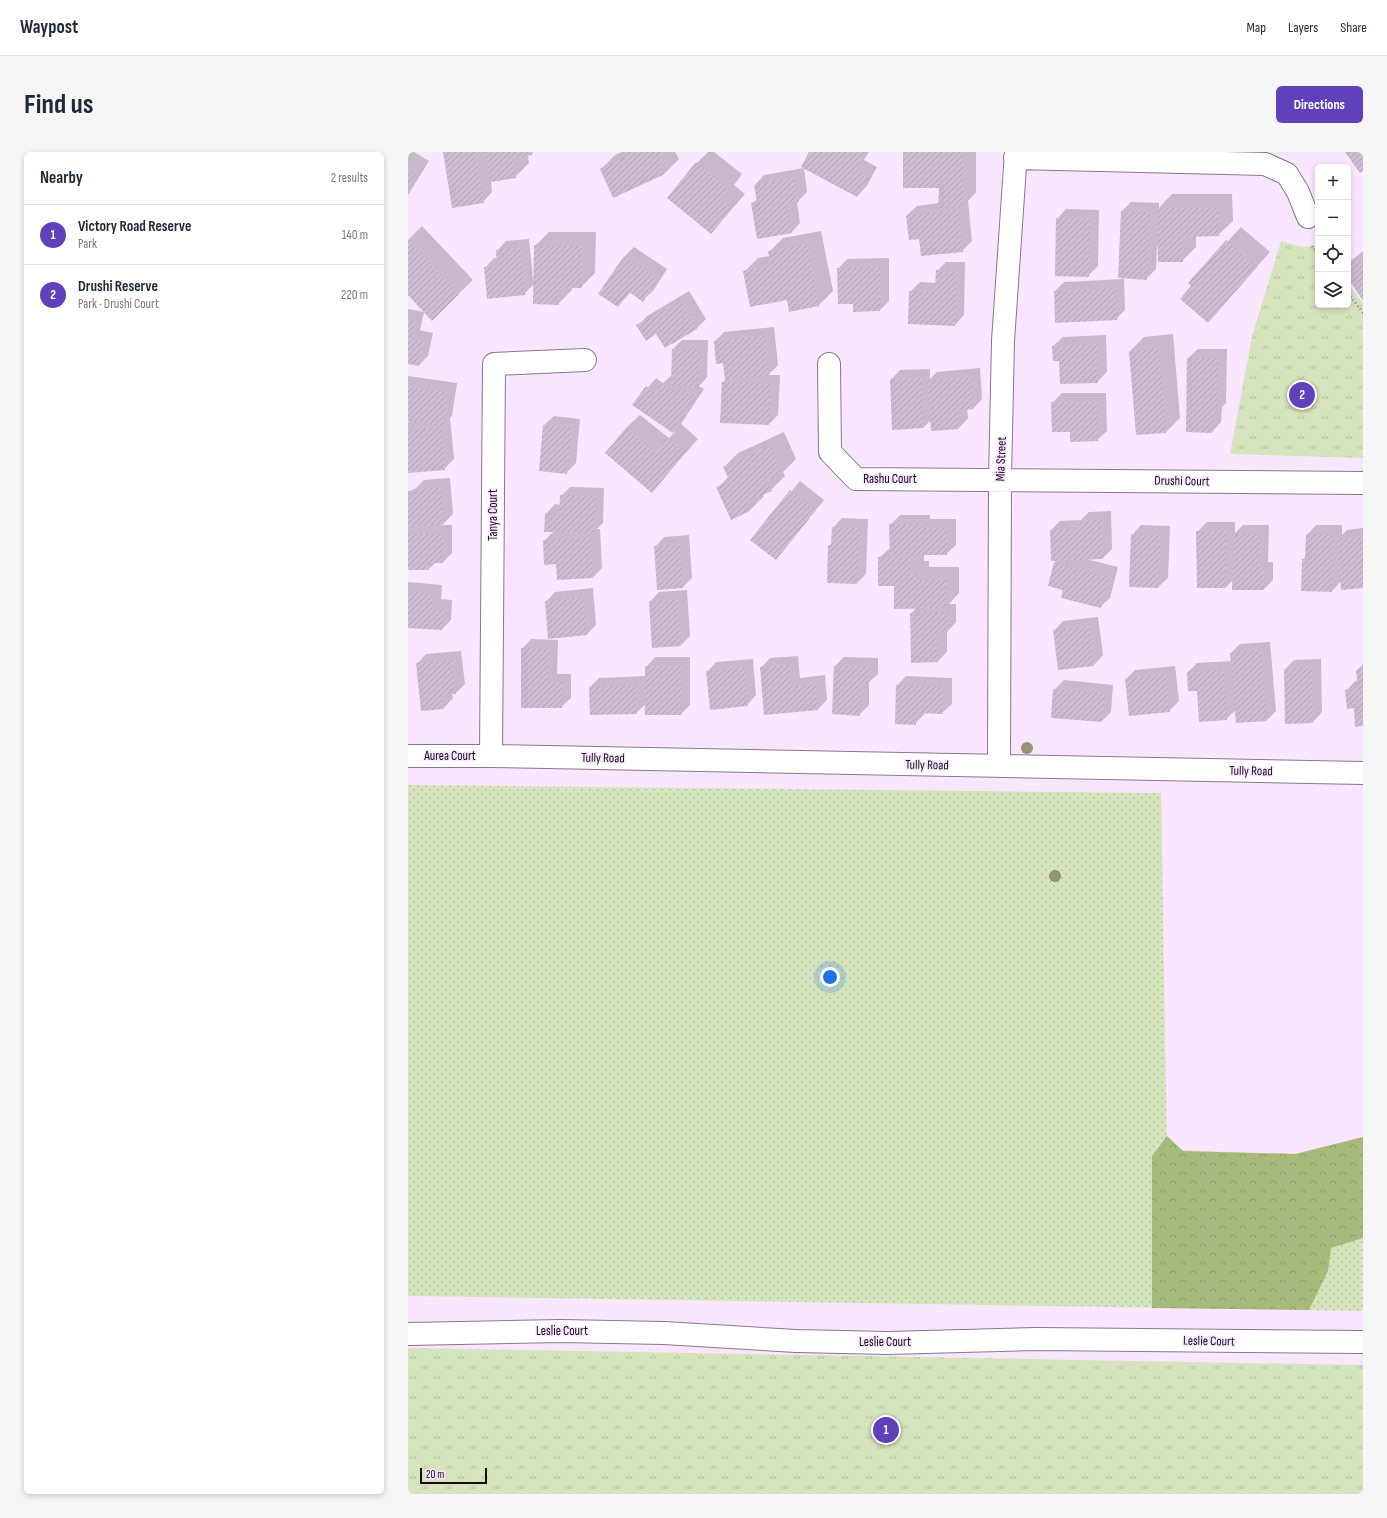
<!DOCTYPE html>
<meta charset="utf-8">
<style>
body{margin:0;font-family:"Sofia Sans Condensed",sans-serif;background:#f6f6f7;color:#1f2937}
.controls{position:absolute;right:12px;top:12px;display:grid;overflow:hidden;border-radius:6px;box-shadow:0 2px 6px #0003}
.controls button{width:36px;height:36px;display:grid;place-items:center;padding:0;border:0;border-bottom:1px solid #e0e1e3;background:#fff;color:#1f2937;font:20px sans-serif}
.scale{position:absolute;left:12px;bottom:10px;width:67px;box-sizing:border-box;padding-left:4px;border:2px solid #130d15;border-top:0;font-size:11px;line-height:14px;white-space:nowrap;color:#130d15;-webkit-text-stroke:3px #f9e6fe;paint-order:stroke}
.you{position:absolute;left:422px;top:825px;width:14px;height:14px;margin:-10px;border:3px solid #fff;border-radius:50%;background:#1a73e8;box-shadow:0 0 0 6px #1a73e833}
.badge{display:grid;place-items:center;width:26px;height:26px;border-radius:50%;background:#6041b9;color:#fff;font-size:13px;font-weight:700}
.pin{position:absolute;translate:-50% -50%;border:2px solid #fff;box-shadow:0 1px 4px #0006}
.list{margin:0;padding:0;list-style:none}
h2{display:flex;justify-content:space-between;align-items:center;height:52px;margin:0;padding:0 16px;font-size:17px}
h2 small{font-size:13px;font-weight:400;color:#747a83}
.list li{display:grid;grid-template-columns:26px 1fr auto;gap:12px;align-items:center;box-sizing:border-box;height:60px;padding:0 16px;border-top:1px solid #e0e1e3}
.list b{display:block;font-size:15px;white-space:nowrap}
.list p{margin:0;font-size:13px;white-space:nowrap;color:#747a83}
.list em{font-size:13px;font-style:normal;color:#747a83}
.icon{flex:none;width:22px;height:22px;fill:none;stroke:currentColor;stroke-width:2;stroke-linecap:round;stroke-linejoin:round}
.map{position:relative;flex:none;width:955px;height:1342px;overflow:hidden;border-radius:6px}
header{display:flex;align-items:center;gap:24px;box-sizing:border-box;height:56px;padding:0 20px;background:#fff;border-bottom:1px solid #e0e1e3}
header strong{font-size:19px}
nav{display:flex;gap:22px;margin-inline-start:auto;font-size:14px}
.intro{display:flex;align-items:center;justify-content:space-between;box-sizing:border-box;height:96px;padding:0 24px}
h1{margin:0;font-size:28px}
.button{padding:10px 18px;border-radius:6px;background:#6041b9;color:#fff;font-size:14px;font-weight:700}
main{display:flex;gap:24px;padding:0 24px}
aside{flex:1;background:#fff;border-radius:6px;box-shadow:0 2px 6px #0003}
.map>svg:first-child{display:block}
</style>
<header>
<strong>Waypost</strong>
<nav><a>Map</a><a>Layers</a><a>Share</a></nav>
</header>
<div class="intro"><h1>Find us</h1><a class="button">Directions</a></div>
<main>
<aside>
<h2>Nearby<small>2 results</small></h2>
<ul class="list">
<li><span class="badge">1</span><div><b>Victory Road Reserve</b><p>Park</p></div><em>140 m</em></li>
<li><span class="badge">2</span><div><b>Drushi Reserve</b><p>Park · Drushi Court</p></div><em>220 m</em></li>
</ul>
</aside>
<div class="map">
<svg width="955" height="1342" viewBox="0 0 955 1342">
<defs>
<pattern id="grass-dots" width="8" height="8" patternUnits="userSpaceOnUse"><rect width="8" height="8" fill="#d6e4bd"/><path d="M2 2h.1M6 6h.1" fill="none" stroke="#b7c2a2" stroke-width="1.8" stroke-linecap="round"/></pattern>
<pattern id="forest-crowns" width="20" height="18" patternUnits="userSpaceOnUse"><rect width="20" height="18" fill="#a6bb7b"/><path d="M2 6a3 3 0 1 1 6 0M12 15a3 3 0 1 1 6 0" fill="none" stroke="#8ea069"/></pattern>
<pattern id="park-tufts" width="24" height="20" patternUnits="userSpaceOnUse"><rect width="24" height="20" fill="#d6e4bd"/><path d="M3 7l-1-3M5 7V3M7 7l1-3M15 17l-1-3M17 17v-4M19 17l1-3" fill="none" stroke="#b7c2a2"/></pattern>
<pattern id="building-hatch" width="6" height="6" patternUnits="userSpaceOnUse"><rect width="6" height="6" fill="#cdbbd1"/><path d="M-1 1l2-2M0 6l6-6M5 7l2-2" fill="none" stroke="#afa0b3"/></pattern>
</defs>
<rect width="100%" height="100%" fill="#f9e6fe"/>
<path fill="url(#grass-dots)" d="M0 633 753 641 759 998 955 1004V1159L0 1144Z"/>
<path fill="url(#forest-crowns)" d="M759 984 775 999 887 1002 955 985V1086L923 1096 920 1119 901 1158 744 1156V1004Z"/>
<path fill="url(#park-tufts)" d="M873 89 894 95 910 94V153H940V132L955 151V306L822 302 844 184Z
M0 1196 955 1213V1342H0Z"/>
<path fill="#0003" d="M0 0H6L21 9 0 43Z
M36 0H126L120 3 121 11 107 25 83 29 84 40 75 50Z
M214 0H267L271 7 257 21 206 45 193 17 207 3Z
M300 0H306L334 22 326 33 337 42 303 81 289 11Z
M402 0H461L456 8 469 15 458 35 449 44Z
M496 0H568V40L560 49 564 89 554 99 512 86 499 63 509 54 531 51 532 35Z
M396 16 399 40 389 50 392 71 383 81 344 52 349 47 347 33 356 23Z
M764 42H824L825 69 810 83H788V95L774 109 749 94 748 117 738 127 711 125 714 59 723 50 751 51V56Z
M658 57 691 58 690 114 680 124 649 67Z
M14 74 65 128 24 167 0 142V88Z
M833 75 862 100 813 155 781 131Z
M413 79 425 139 411 153 382 159 380 147 336 120 350 106 361 104V100L375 86Z
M141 80H188L187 121 173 135H164V138L150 152 126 132 116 142 77 116 86 106H90L89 99 98 89 121 87 125 128H126L127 94Z
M226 95 259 117 245 139 235 148 223 140 210 154 216 105Z
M955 99V147L940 124V111Z
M481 106V149L472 158 446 159V151L430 117 439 107Z
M538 110H557L556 163 547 173 502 140 512 130 528 131 529 119Z
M716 127 717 158 708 167 647 139 656 130Z
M281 139 298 167 289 176 257 195 248 181 230 174 239 164Z
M0 157 16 160 12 178 25 181 20 204 11 213 0 211Z
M366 175 370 213 360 223H372L370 263 361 272 315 230 318 227 316 210 307 189 316 180Z
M765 182 772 266 758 280 722 199 736 185Z
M698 183 699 220 689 230 645 194 655 185Z
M274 188H300L299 225 291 234 296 237 273 272 290 287 244 339 218 276 232 263 261 286 267 280 226 252 248 226 255 231 264 223 265 197Z
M790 197H819L818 251 814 255 813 270 804 280 779 279 780 206Z
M572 216 574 247 565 257H559L560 266 551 276 523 268 515 276 483 228 492 218 522 217V227L529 220Z
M0 224 49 231 44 264 42 266 46 307 36 317 0 320V270L3 269 0 268Z
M654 241H698L699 279 689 288 663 279 644 251Z
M146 264 172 267 168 311 158 321 132 318 136 273Z
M376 280 388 307 375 320 377 324 363 338 354 342 356 344 342 358 310 336 320 325 316 315 330 301Z
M42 326 45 362 34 373H44V401L35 410H28L21 417H0V339L6 338 16 328Z
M392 329 416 348 368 407 343 388Z
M162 335 196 336 195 371 189 377H192L194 416 185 425 149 411 136 389 146 379 138 362 147 352 152 353 153 344Z
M703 359 704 397 695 406 678 407 710 415 702 446 692 455 656 437 647 410 650 407 643 378 652 369 673 368 681 360Z
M492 363H522V367H548V393L538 402H516V409H521V415H551V441L541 452H548V470L539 480V500L530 509 503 462 509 455 487 433 471 406 483 395 482 373Z
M434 366 460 367 458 422 449 431 421 394 424 391 425 376Z
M799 370H827V381L835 373H861L860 410H865V428L856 437 825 428 818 435 789 380Z
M733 373 762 374 760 426 750 435 724 383Z
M908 373H934V383L939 378 955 376V435L933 429 924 439 895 407 898 404 899 383Z
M281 383 284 426 275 435 247 395 256 385Z
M0 430 34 433 33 447 44 448 43 468 34 477 0 475Z
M185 436 188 473 179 482 138 450 147 440Z
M279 438 282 484 273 493 242 450 251 440Z
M690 465 695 503 686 513 651 517 646 479 655 469Z
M123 487 150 488 149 522H163V546L153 555 114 497Z
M862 490 868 559 859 568 828 558 818 567 790 538 780 520 789 511 824 509 823 501 832 492Z
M53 499 57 532 48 541 44 542 45 546 36 556 9 512 18 502Z
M390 504 392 526 417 523 419 548 410 557 353 516 362 506Z
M247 505H282V553L273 562 238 552 228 561 182 535 191 526 238 524V515Z
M436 505 470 506V522L461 530V553L451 563 427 514Z
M345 507 348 543 339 553 299 520 308 510Z
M913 507 914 560 905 570 877 517 886 508Z
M955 512V573L938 539 947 529H950L949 518Z
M767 514 771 549 761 559 718 527 727 518Z
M498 524 544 526V552L534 561H517L507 572 489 534Z
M656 528 705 533 703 560 694 569 646 538Z"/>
<path fill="url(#building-hatch)" d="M35 0H67L76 51 44 56Z
M77 0H124V3L104 7 108 26 82 30Z
M217 0H259L249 4 257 22 205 46 192 17 219 4Z
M401 0H457L448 18 461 25 449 45 393 15Z
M495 0H555V55L530 56 531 36H495Z
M937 0H955V19L952 21Z
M288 10 321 37 312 47 324 57 303 82 259 46Z
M0 19 8 23 0 36Z
M386 25 391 50 379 52 384 81 349 87 343 51 349 50 346 33Z
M810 55 811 84 775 85V110H750L749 56Z
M551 58 555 100 513 104 511 87 501 88 498 63Z
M713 59 742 60 739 128 710 126Z
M648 66 682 67 681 125 647 124Z
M0 88 51 142 24 169 0 143Z
M818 88 849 115 800 171 772 147 783 134 780 131Z
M399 92 411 154 381 160 379 148 342 155 335 119 363 114 360 99Z
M126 93 174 94V136H151V153L125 152Z
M112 95 117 143 79 147 76 115 89 114 88 98Z
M216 104 250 127 235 150 221 140 210 155 190 142Z
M949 106 955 115V149L940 126V112Z
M472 115V159L445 160V152H430L429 116Z
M528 118 549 119 547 174 500 172 501 139 527 140Z
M707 136 709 168 647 171 646 139Z
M272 148 289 177 257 196 248 182 238 189 228 173Z
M0 167 7 169 3 188 16 190 11 214 0 212Z
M356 184 361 224 317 228 315 211 308 212 306 189Z
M689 192 690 231 652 232 651 209H645L644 194Z
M751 196 758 281 728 283 721 199Z
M264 197H292L290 235 263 234Z
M779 206H810L809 261H805L804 281 778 280Z
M563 225 565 257 550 259 551 277 523 279 519 229Z
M513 226 516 276 484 278 482 227Z
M314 230 363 232 361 273 312 271Z
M253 231 268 242 271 236 288 247 265 281 224 253 238 234 247 240Z
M0 235 40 240 35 274 0 269Z
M643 250H689L690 289 662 290V280H644Z
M135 273 164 276 159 322 131 319Z
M33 275 37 318 0 321V278Z
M218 276 247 300 259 286 277 301 244 341 197 301Z
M362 294 374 322 359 329 364 339 338 350 342 359 323 368 308 335 322 330 315 315Z
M33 335 36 372 0 375V347L6 346 5 337Z
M382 338 408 358 368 408 342 388Z
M152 343 188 344 186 381 136 380 137 361 151 362Z
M694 368 695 407 643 409 642 378 671 376 670 369Z
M481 372H513V376H539V403H482Z
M424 375 452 376 449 432 419 431 420 393H423Z
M788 379H818V436H789Z
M825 381 852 382 851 419H857L856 438H824Z
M0 382H35V411H21V418H0Z
M723 382 753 383 751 436 721 435Z
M898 382H925L924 440 893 439 894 407H897Z
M955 385V436L933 438 928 387Z
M183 386 185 426 149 428 148 412 136 413 135 388Z
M272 392 275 436 249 438 246 394Z
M470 405H502V422H508V428H538V456L486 457V434H470Z
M646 410 701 425 693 456 653 446 655 438 640 434Z
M0 440 25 442 24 456 35 457 34 478 0 476Z
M175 445 179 483 140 487 137 449Z
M270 447 273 494 244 496 241 449Z
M539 460 540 480H529L530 510 503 511 502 461Z
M681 474 686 514 650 518 645 478Z
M113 496 141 497 140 530H154V556H113Z
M853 498 859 569 828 571 822 501Z
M44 508 48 542 34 543 36 557 13 559 8 511Z
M381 513 383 534 408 532 410 558 356 563 352 515Z
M237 514H273V563H237Z
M426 514 461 515V532H453L452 564 424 562Z
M336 515 340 554 302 558 298 519Z
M904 516 905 571 877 572 876 517Z
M955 517V574L947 575 946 556 939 557 937 538 950 537 948 518Z
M816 518 819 568 791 570 789 539H780L779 520Z
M758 522 762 560 721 564 717 527Z
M228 533 229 562 182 563 181 535Z
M488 533 535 534V562L508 561V573L487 572Z
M645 537 697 542 694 570 643 566Z"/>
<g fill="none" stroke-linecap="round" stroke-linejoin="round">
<defs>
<path id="minor" d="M607 6 857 12 879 22 890 40 900 65
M421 212 422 300 448 327 955 331
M0 604H83L955 621
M83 604 86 212 177 208
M591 614 592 327 595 189 608 0
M0 1182 153 1179 256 1181 388 1189 480 1191 629 1187 955 1190"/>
</defs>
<use href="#minor" stroke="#88778c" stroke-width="24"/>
<path stroke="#877b8b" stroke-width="2.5" stroke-dasharray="1 3" stroke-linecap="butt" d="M904 94 910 102
M940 141 955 161"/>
<use href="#minor" stroke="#fff" stroke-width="22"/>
</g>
<g fill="#939476">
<circle cx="619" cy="596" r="6"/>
<circle cx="647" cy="724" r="6"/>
</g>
<g text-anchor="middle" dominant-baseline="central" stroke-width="3" stroke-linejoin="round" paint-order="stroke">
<g font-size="13" fill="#130d15" stroke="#f9e6fe">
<text transform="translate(593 307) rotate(-88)">Mia Street</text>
<text x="482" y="327">Rashu Court</text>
<text transform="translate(774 329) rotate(1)">Drushi Court</text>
<text transform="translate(85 363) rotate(-90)">Tanya Court</text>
<text x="42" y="604">Aurea Court</text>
<text transform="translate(195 606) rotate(1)">Tully Road</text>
<text transform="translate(519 613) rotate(1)">Tully Road</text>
<text transform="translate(843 619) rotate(1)">Tully Road</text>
<text x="154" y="1179">Leslie Court</text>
<text transform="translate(801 1189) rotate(1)">Leslie Court</text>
<text x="477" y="1190">Leslie Court</text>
</g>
</g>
</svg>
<div class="controls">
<button>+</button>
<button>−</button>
<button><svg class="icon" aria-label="locate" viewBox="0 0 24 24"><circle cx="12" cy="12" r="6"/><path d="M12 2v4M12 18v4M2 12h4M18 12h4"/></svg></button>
<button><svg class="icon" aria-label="layers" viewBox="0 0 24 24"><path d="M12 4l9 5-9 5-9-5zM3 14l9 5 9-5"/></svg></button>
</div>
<div class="scale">20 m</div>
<div class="you"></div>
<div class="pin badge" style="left:478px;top:1278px">1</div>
<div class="pin badge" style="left:894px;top:243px">2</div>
</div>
</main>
